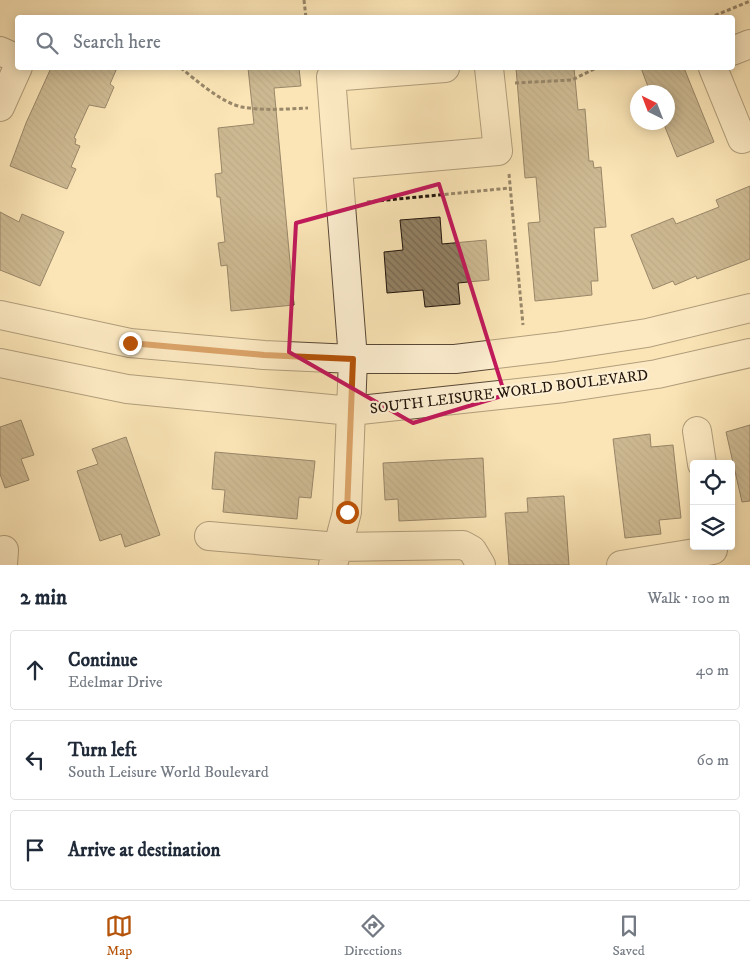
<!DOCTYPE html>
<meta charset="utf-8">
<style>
body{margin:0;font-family:"IM FELL DW Pica",serif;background:#f6f6f7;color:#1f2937}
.controls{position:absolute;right:15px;bottom:15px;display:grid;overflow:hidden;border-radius:5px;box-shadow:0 2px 12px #0003}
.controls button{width:45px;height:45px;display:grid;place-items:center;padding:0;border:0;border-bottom:1px solid #e0e1e3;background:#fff;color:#1f2937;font:25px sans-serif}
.compass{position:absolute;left:630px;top:85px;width:45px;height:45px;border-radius:50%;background:#fff;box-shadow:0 2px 12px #0003;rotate:318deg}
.stop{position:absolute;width:15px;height:15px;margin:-11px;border:4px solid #b45309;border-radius:50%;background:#fff}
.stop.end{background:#b45309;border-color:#fff;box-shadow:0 1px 5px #0008}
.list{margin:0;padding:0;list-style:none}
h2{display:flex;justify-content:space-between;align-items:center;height:65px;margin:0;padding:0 20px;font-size:21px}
h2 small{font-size:16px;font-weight:400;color:#747a83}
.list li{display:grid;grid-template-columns:32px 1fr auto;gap:15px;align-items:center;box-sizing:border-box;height:80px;margin:0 10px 10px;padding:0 10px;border:1px solid #e0e1e3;border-radius:5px}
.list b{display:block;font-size:19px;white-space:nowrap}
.list p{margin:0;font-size:16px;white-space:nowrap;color:#747a83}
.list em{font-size:16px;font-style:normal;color:#747a83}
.icon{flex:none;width:28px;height:28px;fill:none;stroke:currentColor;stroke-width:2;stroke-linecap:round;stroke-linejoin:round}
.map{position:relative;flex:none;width:750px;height:565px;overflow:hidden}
.search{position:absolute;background:#fff;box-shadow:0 2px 12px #0003;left:15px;right:15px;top:15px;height:55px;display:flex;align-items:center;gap:12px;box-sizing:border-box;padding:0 18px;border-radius:5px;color:#747a83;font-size:19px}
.sheet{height:335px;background:#fff}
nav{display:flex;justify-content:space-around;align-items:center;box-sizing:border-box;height:70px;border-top:1px solid #e0e1e3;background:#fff;font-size:14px;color:#747a83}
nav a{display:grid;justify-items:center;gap:2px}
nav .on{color:#b45309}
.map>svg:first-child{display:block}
</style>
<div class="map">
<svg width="750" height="565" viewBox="0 0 750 565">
<defs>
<pattern id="building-back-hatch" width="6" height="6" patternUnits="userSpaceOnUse" patternTransform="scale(1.25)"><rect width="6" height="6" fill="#928164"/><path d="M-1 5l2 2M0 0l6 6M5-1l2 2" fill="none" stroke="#776851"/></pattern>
</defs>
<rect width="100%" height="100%" fill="#fbe5b6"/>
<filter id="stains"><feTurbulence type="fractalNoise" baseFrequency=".004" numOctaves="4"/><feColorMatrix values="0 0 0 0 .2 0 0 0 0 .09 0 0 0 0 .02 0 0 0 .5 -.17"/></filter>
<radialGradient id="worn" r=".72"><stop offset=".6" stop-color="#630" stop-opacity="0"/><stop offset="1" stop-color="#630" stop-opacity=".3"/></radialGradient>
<path fill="url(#building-back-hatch)" stroke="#21140c" d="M51 68H117L110 84 114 87 105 108 89 105 74 138 76 139 75 144 80 146 71 167 76 169 67 189 10 166 26 123Z
M248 68H299L301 86 274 88 294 305 231 311 227 265 221 266 218 243 225 242 220 197H217L215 174 222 173 218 128 254 124Z
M516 68H574L578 110 585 109 589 161H593L594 168 601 167 606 227 594 228 598 281H591L592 295 535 301 528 223 540 222 536 177 525 178Z
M641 68H684L714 142 677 157 663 122H668V92H650Z
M750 186V259L697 279 696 276 675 285 673 281 653 289 631 235 673 218 676 224 719 207 716 200Z
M0 212 19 222 22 214 64 232 40 286 0 270Z
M440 217 442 244 486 240 489 280 458 283 460 304 425 307 423 290 387 293 384 252 403 250 400 220Z
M21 420 34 455 21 459 29 480 5 488 0 474V427Z
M750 425V501L742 502 726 432Z
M650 434 651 447 673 445 681 518 659 520 661 534 625 538 613 439Z
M126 437 160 535 125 547 121 534 100 541 77 471 98 464 92 449Z
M215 452 315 461 311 498 299 497 297 519 223 512 225 490 212 489Z
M483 458 486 517 399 521 398 499 385 500 383 463Z
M564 496 569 565H509L505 513 528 512 527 498Z"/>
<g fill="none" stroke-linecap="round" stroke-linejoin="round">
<defs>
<path id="minor" d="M0 51 18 59
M732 51 750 44
M713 68 742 139 750 136
M0 107 18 67
M338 165 498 151 489 68
M0 315 130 343 264 355 353 359H455L555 347 647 333 750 308
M0 363 127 389 351 411 564 388 657 374 750 353
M697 431 702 464
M209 536 338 547 463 545 472 550 481 565
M3 565 4 550
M333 565 347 512 353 359 331 77 445 68
M621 565 713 550"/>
</defs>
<use href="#minor" stroke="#584836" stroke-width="30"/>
<path stroke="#21140c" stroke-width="3" stroke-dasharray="4 2.5" stroke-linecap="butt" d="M304 0 306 18
M709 18 750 1
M181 68C197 81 222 103 242 107 264 111 286 109 308 108
M515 83 572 80 596 68
M509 174 523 325
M367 202 510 188"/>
<use href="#minor" stroke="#fceed0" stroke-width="28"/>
</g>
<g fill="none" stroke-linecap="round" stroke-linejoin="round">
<path stroke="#b45309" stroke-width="6" d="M130 343 264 355 353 359 347 512"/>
</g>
<path d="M0 0H750V565H0ZM439 184 505 395 413 423 289 352 296 223Z" fill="#fbe5b6" fill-opacity=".55" fill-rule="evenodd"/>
<path fill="none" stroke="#c2185b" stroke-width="4" stroke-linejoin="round" d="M439 184 505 395 413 423 289 352 296 223Z"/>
<g text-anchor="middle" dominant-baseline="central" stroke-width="4.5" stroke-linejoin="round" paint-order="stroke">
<g font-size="15" fill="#21140c" stroke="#fceed0">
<text transform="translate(509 392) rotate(-7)">SOUTH LEISURE WORLD BOULEVARD</text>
</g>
</g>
<rect width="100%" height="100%" filter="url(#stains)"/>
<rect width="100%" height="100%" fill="url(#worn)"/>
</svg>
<div class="controls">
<button><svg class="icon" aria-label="locate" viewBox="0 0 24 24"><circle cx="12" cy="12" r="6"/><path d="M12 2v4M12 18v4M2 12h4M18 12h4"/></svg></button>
<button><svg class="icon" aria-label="layers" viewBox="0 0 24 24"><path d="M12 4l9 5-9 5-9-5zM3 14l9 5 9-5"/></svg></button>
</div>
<svg class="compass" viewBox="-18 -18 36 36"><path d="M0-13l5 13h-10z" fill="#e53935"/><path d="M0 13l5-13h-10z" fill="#747a83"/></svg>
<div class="stop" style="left:347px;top:512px"></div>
<div class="stop end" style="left:130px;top:343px"></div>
<div class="search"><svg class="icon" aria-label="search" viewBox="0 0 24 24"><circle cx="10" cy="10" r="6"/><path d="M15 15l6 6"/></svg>Search here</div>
</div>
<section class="sheet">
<h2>2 min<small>Walk · 100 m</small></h2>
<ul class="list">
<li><svg class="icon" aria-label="ahead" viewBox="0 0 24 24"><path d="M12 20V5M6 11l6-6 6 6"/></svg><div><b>Continue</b><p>Edelmar Drive</p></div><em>40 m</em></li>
<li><svg class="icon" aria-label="left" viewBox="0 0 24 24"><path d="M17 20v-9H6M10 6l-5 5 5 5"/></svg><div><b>Turn left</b><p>South Leisure World Boulevard</p></div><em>60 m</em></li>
<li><svg class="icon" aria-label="arrive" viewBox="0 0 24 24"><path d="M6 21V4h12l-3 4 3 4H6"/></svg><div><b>Arrive at destination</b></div></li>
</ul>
</section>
<nav>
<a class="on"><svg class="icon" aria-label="map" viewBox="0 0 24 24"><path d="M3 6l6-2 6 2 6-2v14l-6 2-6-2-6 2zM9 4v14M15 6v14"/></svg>Map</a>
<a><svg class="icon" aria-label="directions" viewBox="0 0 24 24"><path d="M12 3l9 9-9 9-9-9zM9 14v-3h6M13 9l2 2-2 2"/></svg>Directions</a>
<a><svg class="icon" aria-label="saved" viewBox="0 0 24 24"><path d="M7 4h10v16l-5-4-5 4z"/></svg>Saved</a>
</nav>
